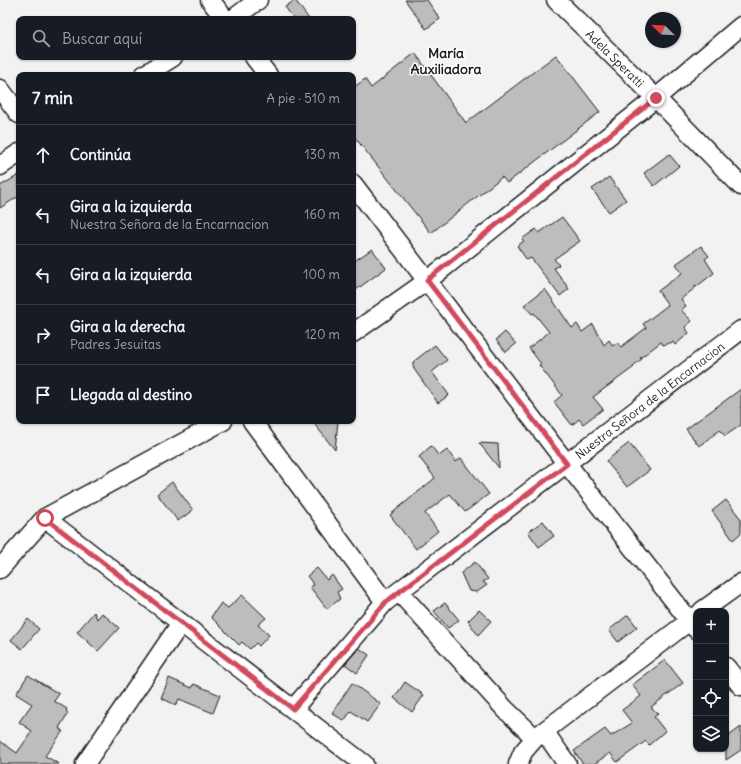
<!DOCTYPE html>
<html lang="es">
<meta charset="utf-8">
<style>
body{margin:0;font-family:Delius,sans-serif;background:#242831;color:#f1f3f6}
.controls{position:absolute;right:12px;bottom:12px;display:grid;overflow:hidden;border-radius:8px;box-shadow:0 1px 3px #0004}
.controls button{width:36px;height:36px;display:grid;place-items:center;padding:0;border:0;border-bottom:1px solid #363941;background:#171b24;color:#f1f3f6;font:20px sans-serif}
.compass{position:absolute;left:645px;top:12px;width:36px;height:36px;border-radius:50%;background:#171b24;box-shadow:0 1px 3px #0004;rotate:294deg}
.stop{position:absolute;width:12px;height:12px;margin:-9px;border:3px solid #d1495b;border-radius:50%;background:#fff}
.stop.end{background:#d1495b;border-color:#fff;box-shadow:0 1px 4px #0008}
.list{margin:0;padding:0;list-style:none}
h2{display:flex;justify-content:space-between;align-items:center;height:52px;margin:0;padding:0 16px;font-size:17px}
h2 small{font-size:13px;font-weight:400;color:#9ea1a6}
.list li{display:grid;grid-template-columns:26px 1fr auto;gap:12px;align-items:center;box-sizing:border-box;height:60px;padding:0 16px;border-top:1px solid #363941}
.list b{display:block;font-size:15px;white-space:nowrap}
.list p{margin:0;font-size:13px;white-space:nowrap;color:#9ea1a6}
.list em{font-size:13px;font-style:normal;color:#9ea1a6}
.icon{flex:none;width:22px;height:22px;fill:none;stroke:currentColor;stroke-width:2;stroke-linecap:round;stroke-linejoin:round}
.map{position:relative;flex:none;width:741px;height:764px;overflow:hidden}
.search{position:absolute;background:#171b24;box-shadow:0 1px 3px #0004;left:16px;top:16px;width:340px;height:44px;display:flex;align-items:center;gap:10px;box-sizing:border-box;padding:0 14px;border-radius:8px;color:#9ea1a6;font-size:15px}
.panel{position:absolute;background:#171b24;box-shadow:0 1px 3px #0004;left:16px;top:72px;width:340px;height:352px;border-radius:8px}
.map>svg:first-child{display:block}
</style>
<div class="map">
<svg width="741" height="764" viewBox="0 0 741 764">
<rect width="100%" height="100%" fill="#f2f2f2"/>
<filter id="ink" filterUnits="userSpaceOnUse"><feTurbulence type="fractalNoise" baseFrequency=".025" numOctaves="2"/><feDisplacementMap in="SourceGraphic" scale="8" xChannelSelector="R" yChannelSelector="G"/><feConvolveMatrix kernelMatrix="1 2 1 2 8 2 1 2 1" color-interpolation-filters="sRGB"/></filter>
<g filter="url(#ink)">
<path fill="#bdbdbd" stroke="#1c1c1c" d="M295 0 309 19H294L285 7Z
M405 0H427L440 19 426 29Z
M415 53 466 123 556 55 600 112 507 183 502 177 431 233 353 135V88L365 79 371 88Z
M669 154 679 166 654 186 644 173Z
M19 175V196L0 208V186Z
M609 177 626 200 609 212 592 189Z
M562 217 580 241 554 259 559 265 554 268 569 289 560 296 531 258 527 260 517 246 524 241 522 239 536 229 539 233Z
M701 246 709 256 705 259 714 273 696 287 695 286V288L681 299 686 306 681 310 692 321 685 327 689 333 675 345 673 342 663 345 661 342 640 358 642 359 633 366 634 367 593 397 603 409 583 424 579 419 572 425 554 402 562 395 539 365 541 364 529 348 549 332 534 313 532 314 524 305 545 289 572 328 577 324 582 332 593 324 604 345 609 340 613 346 617 342 621 347 646 328 643 324 668 305 658 291 682 273 676 264Z
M372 249 386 268 353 292V262Z
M505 332 516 344 506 352 496 340Z
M435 345 447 360 432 372 449 395 438 403 414 369 413 365V362Z
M741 389V425L725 436 720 430 699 446 686 429Z
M312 421H338L335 450Z
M479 443 498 444 499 468Z
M629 443 650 470 627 487 606 461Z
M431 446 439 456 447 450 456 462 461 458 489 494 465 512 450 494 425 513 438 531 416 549 390 515 435 478 419 457Z
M172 482 193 510 178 521 157 494Z
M726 500 741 519V533L733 540 712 511Z
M543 521 554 536 539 547 528 532Z
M475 562 488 579 483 582 487 585 477 592 469 591 461 573Z
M317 568 327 580 332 575 342 589 337 592 340 599 327 609 310 587 314 585 307 576Z
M242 595 266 618 258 625 269 635 259 646 256 643 250 649 242 642 239 645 211 617 221 603 228 608Z
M445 603 459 620 448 628 434 611Z
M479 610 491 621 478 635 468 621Z
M94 612 97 619 102 613 119 628 98 651 77 632Z
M628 615 637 627 618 642 609 630Z
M28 619 39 629 22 649 11 640Z
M359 648 369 655 357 673 345 664Z
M665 660 683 683 651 707 658 714 654 717 665 731 649 745 646 741 617 762 610 753 594 764H583L574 751 605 729 611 736 632 723 622 710 641 696 632 685Z
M28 675 59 694 54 701 67 709 66 711 68 713 59 728 63 731 45 756 59 764H0V741L17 753 32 731 19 722 32 704 16 694Z
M169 678 192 688 194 684 220 695 213 713 179 699 176 705 161 698Z
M405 682 424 695 412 712 394 698Z
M352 683 381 704 367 722 351 711 344 721 332 713Z
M741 727V750L726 760V738Z"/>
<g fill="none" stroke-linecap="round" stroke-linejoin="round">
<defs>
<g id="street">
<path d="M210 0 225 19"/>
<path id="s1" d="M556 0 656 98 741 186"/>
<path d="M233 19 258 0"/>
<path d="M254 57 268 75"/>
<path d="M144 75 173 57"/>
<path d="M0 89 19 114"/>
<path d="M0 166 19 153"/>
<path d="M353 184 567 464 696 629"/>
<path d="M353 333 427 281 656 98 741 26"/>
<path d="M252 421 385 602"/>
<path d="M45 518 364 764"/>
<path d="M0 569 11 556 45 518 223 421"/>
<path d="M399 592 505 709 535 738"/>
<path d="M702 611 741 583"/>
<path d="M726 667 741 686"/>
<path id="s2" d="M293 709 385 602 741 330"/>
<path d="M544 731 567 764"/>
<path d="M85 764 181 623"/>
<path d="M518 764 523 752 535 738 696 616"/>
</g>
</defs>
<use href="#street" stroke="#1c1c1c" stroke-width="21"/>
<use href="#street" stroke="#fff" stroke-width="18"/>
</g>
</g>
<g fill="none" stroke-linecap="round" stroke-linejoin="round" filter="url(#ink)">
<path stroke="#d1495b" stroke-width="5" d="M45 518 293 709 386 602 567 464 427 280 656 98"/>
</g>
<g text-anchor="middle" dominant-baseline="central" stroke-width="3" stroke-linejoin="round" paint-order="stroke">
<g font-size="12" fill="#1c1c1c" stroke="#fff">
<text stroke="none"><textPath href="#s1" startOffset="83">Adela Speratti</textPath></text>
<text stroke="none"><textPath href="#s2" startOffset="474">Nuestra Señora de la Encarnacion</textPath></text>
</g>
<g font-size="14" font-weight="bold" fill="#1c1c1c" stroke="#fff">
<text x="446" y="53">María<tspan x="446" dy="16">Auxiliadora</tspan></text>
</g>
</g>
</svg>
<div class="controls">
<button>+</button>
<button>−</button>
<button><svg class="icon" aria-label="locate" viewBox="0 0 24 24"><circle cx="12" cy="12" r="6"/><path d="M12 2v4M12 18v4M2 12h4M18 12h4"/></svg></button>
<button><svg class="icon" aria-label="layers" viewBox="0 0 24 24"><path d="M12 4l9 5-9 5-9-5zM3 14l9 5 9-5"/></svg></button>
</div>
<svg class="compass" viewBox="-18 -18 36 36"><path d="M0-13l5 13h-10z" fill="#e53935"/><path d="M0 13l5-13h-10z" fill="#9ea1a6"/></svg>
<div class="stop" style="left:45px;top:518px"></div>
<div class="stop end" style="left:656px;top:98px"></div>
<div class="search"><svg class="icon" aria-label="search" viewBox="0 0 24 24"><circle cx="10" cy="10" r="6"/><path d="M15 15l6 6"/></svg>Buscar aquí</div>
<section class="panel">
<h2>7 min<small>A pie · 510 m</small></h2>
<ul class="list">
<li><svg class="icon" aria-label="ahead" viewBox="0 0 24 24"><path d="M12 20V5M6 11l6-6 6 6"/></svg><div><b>Continúa</b></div><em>130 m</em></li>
<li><svg class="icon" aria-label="left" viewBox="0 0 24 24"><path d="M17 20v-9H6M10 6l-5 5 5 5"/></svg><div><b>Gira a la izquierda</b><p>Nuestra Señora de la Encarnacion</p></div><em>160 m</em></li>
<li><svg class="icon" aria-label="left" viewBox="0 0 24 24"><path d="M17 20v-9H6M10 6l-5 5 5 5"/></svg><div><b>Gira a la izquierda</b></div><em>100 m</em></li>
<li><svg class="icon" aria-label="right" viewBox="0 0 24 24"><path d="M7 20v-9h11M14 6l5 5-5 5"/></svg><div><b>Gira a la derecha</b><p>Padres Jesuitas</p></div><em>120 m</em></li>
<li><svg class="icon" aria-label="arrive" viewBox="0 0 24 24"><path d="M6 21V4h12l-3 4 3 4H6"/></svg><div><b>Llegada al destino</b></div></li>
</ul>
</section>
</div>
